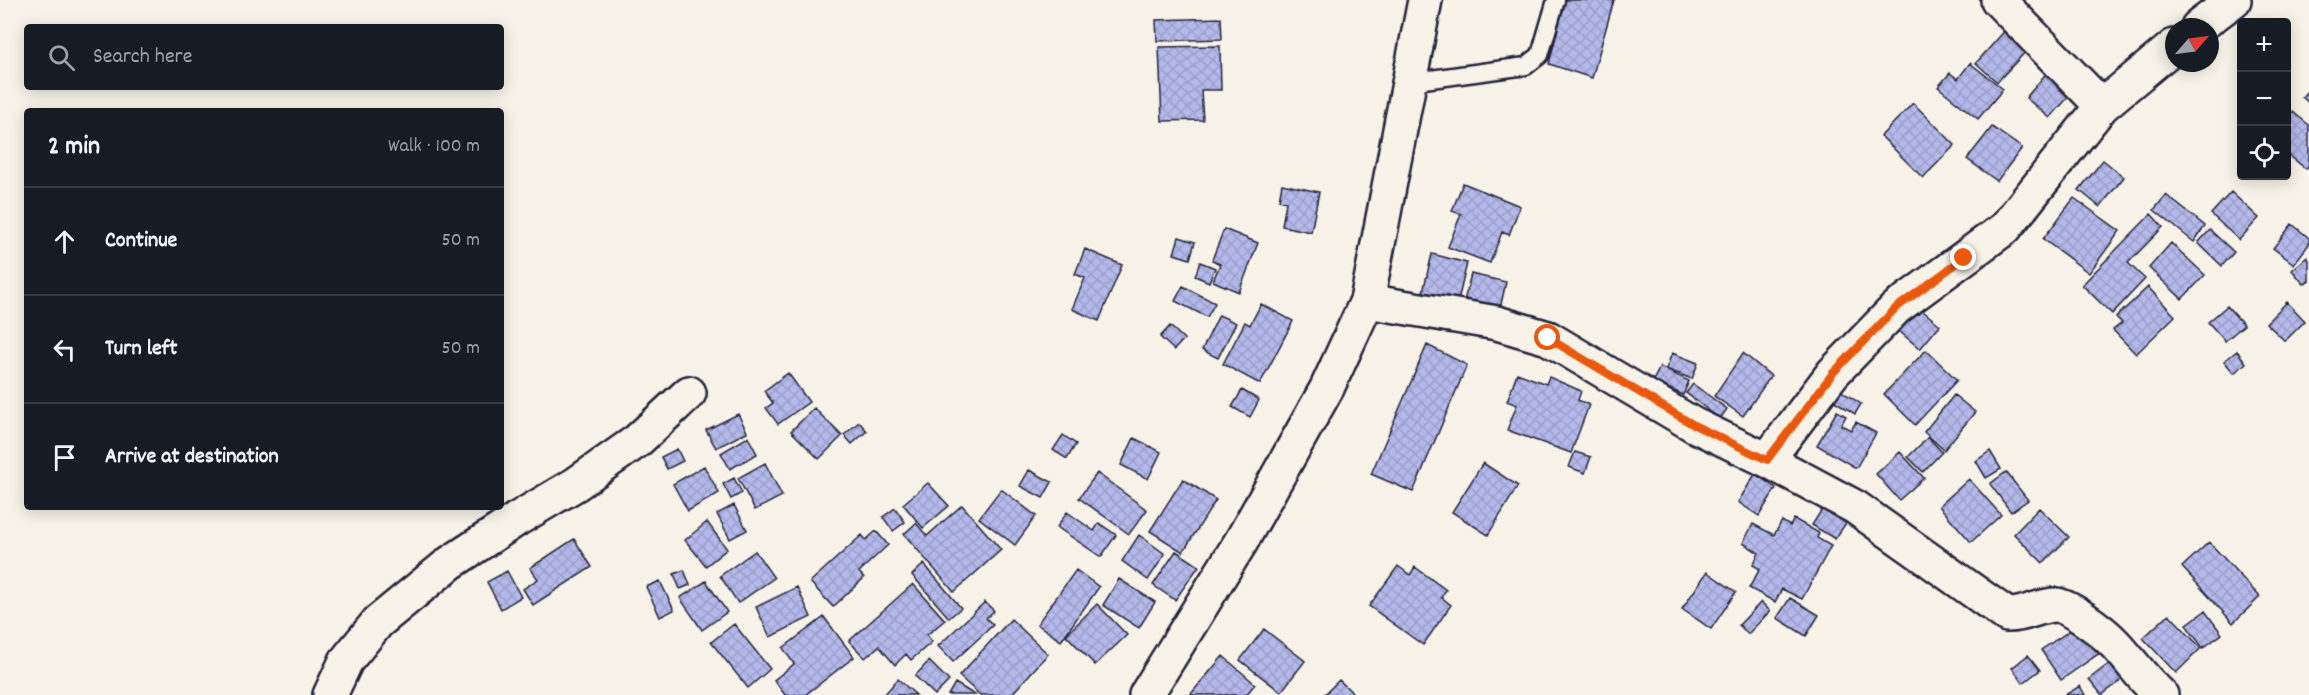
<!DOCTYPE html>
<meta charset="utf-8">
<style>
body{margin:0;font-family:Dekko,sans-serif;background:#242831;color:#f1f3f6}
.controls{position:absolute;right:18px;top:18px;display:grid;overflow:hidden;border-radius:6px;box-shadow:0 3px 15px #0003}
.controls button{width:54px;height:54px;display:grid;place-items:center;padding:0;border:0;border-bottom:2px solid #363941;background:#171b24;color:#f1f3f6;font:30px sans-serif}
.compass{position:absolute;left:2165px;top:18px;width:54px;height:54px;border-radius:50%;background:#171b24;box-shadow:0 3px 15px #0003;rotate:62deg}
.stop{position:absolute;width:18px;height:18px;margin:-14px;border:4px solid #ea580c;border-radius:50%;background:#fff}
.stop.end{background:#ea580c;border-color:#fff;box-shadow:0 2px 6px #0008}
.list{margin:0;padding:0;list-style:none}
h2{display:flex;justify-content:space-between;align-items:center;height:78px;margin:0;padding:0 24px;font-size:26px}
h2 small{font-size:20px;font-weight:400;color:#9ea1a6}
.list li{display:grid;grid-template-columns:39px 1fr auto;gap:18px;align-items:center;box-sizing:border-box;height:108px;padding:0 24px;border-top:2px solid #363941}
.list b{display:block;font-size:22px;white-space:nowrap}
.list em{font-size:20px;font-style:normal;color:#9ea1a6}
.icon{flex:none;width:33px;height:33px;fill:none;stroke:currentColor;stroke-width:2;stroke-linecap:round;stroke-linejoin:round}
.map{position:relative;flex:none;width:2309px;height:695px;overflow:hidden}
.search{position:absolute;background:#171b24;box-shadow:0 3px 15px #0003;left:24px;top:24px;width:480px;height:66px;display:flex;align-items:center;gap:15px;box-sizing:border-box;padding:0 21px;border-radius:6px;color:#9ea1a6;font-size:22px}
.panel{position:absolute;background:#171b24;box-shadow:0 3px 15px #0003;left:24px;top:108px;width:480px;height:402px;border-radius:6px}
.map>svg:first-child{display:block}
</style>
<div class="map">
<svg width="2309" height="695" viewBox="0 0 2309 695">
<defs>
<pattern id="building-cross-hatch" width="8" height="8" patternUnits="userSpaceOnUse" patternTransform="scale(1.5)"><rect width="8" height="8" fill="#b5b9ea"/><path d="M0 0l8 8M0 8l8-8" fill="none" stroke="#9b9fca"/></pattern>
</defs>
<rect width="100%" height="100%" fill="#f7f3e8"/>
<filter id="ink" filterUnits="userSpaceOnUse"><feTurbulence type="fractalNoise" baseFrequency=".0167" numOctaves="2"/><feDisplacementMap in="SourceGraphic" scale="12" xChannelSelector="R" yChannelSelector="G"/><feConvolveMatrix kernelMatrix="1 2 1 2 8 2 1 2 1" color-interpolation-filters="sRGB"/></filter>
<g filter="url(#ink)">
<path fill="url(#building-cross-hatch)" stroke="#22223b" stroke-width="1.5" d="M1565 0H1614L1592 78 1549 64Z
M1221 18 1222 39 1157 41 1156 20Z
M2009 26 2031 46 1997 82 1976 63Z
M1220 46 1221 90H1201L1203 120 1162 121 1159 47Z
M1970 63 2003 89 1978 119 1938 87 1950 73 1958 79Z
M2052 66 2077 87 2050 118 2026 98Z
M2309 89V103L2302 97Z
M1913 103 1955 145 1923 178 1881 136Z
M2293 112 2309 125V165L2306 169 2286 153V121Z
M1992 127 2022 148 1997 181 1967 159Z
M2103 160 2124 177 2100 207 2079 190Z
M1463 183 1520 206 1509 235 1502 232 1490 263 1448 247 1461 214 1452 211Z
M1282 184 1319 192 1311 232 1282 226 1286 202 1279 200Z
M2231 192 2259 218 2239 240 2211 214Z
M2166 195 2205 226 2194 242 2154 210Z
M2074 198 2120 231 2089 273 2043 239Z
M2151 214 2163 227 2128 263 2145 279 2112 314 2082 285Z
M2292 224 2309 238V244L2294 264 2273 248Z
M1224 229 1258 243 1239 292 1213 281 1220 264 1212 260Z
M2210 230 2234 252 2222 266 2198 243Z
M1179 237 1195 242 1190 259 1174 254Z
M2171 243 2205 275 2182 299 2149 268Z
M1085 249 1122 265 1099 321 1072 309 1085 278 1075 274Z
M1432 254 1467 263 1458 301 1423 292Z
M2307 257 2309 260V281L2304 284 2292 270Z
M1200 262 1215 268 1209 282 1195 276Z
M1471 274 1506 282 1499 313 1463 305Z
M1183 286 1215 303 1207 317 1175 301Z
M2148 287 2175 316 2136 354 2113 330 2122 323 2116 317Z
M1912 302 1940 325 1920 349 1892 325Z
M2287 302 2305 321 2285 341 2266 323Z
M1261 304 1293 321 1260 384 1223 364 1245 322 1250 325Z
M2227 306 2244 325 2225 341 2208 322Z
M1219 315 1236 323 1218 358 1202 350Z
M1170 326 1184 339 1174 350 1160 337Z
M1427 345 1467 365 1413 492 1371 474Z
M1926 350 1957 380 1915 425 1884 394Z
M2237 351 2246 363 2234 373 2224 361Z
M1672 353 1698 363 1692 379 1666 369Z
M1743 353 1771 376 1743 416 1714 396Z
M1660 367 1689 381 1683 395 1653 381Z
M788 373 809 402 778 424 766 408 773 403 764 391Z
M1517 373 1546 384 1549 377 1581 391 1578 400 1589 405 1571 453 1507 430 1517 405 1507 401Z
M1693 384 1727 409 1720 419 1686 393Z
M1837 388 1861 404 1855 414 1830 398Z
M1242 390 1259 400 1250 417 1232 407Z
M1954 395 1975 412 1944 450 1924 432Z
M814 408 842 436 819 459 791 431Z
M1837 411 1846 416 1841 425 1851 430 1856 422 1876 433 1856 468 1817 445Z
M738 414 747 432 716 448 706 430Z
M859 422 867 431 852 444 844 435Z
M1063 435 1076 444 1067 459 1053 450Z
M748 437 757 454 730 469 721 453Z
M1928 437 1942 452 1923 472 1908 457Z
M1134 438 1161 452 1148 479 1121 465Z
M677 449 683 461 667 469 661 457Z
M1990 451 2001 469 1986 478 1976 461Z
M1575 452 1591 457 1585 473 1569 467Z
M1900 452 1924 478 1899 500 1876 474Z
M765 463 782 496 755 510 738 478Z
M1483 463 1518 486 1488 535 1452 512Z
M704 466 719 493 688 511 673 484Z
M1029 470 1052 482 1043 498 1020 486Z
M2006 472 2028 500 2011 512 1990 484Z
M1097 473 1147 510 1129 534 1079 498Z
M1755 474 1776 488 1759 516 1738 502Z
M734 478 742 493 731 499 723 484Z
M1183 479 1216 500 1183 552 1150 531Z
M1969 479 2001 515 1971 542 1939 506Z
M928 483 949 506 923 528 903 504Z
M1001 489 1036 516 1015 545 979 518Z
M734 505 747 530 730 539 717 514Z
M962 505 1001 550 954 592 904 534 916 523 927 536Z
M895 508 905 522 893 531 883 517Z
M1823 508 1846 523 1835 539 1812 525Z
M2039 508 2069 537 2043 563 2014 534Z
M1067 512 1094 531 1099 523 1116 535 1101 557 1057 527Z
M1794 519 1819 533 1817 538 1831 546 1802 599 1782 589 1775 602 1749 588 1760 569 1753 565 1759 553 1743 543 1753 524 1774 535 1782 521 1790 526Z
M707 522 727 549 706 566 685 540Z
M876 531 888 545 859 572 864 578 833 607 810 582 862 535 866 540Z
M1139 535 1165 554 1148 580 1122 561Z
M574 539 592 567 533 605 523 589 538 579 530 568Z
M2209 542 2260 597 2233 623 2182 567Z
M755 551 774 578 738 603 720 576Z
M1176 551 1199 566 1175 600 1153 585Z
M924 564 961 608 949 618 912 575Z
M1398 566 1410 575 1415 567 1446 590 1441 597 1451 605 1423 645 1369 606Z
M684 570 690 585 680 589 674 574Z
M1076 570 1099 587 1061 641 1037 624Z
M507 571 521 597 501 609 487 582Z
M1707 572 1736 592 1711 629 1682 609Z
M1119 579 1155 602 1139 628 1103 605Z
M660 581 674 610 660 617 646 587Z
M706 581 727 612 702 630 680 598Z
M913 584 945 620 927 635 932 642 911 660 906 654 895 665 879 646 865 658 849 641Z
M797 587 811 617 770 637 756 607Z
M1790 598 1819 615 1806 636 1777 618Z
M985 602 994 611 986 618 993 625 953 662 938 646Z
M1761 602 1770 611 1748 634 1739 625Z
M1097 604 1127 635 1095 665 1066 635Z
M2205 611 2222 634 2203 648 2186 625Z
M2169 614 2201 648 2176 673 2143 638Z
M824 617 854 657 805 695H785L774 680 794 664 783 648Z
M1011 619 1048 654 1011 695H980L959 676Z
M2081 623 2101 652 2061 680 2041 650Z
M734 624 770 669 748 688 711 642Z
M1264 629 1305 661 1281 692 1240 660Z
M2028 655 2040 670 2023 683 2012 668Z
M1223 656 1255 684 1246 695H1190Z
M2115 659 2127 676 2102 695 2089 679Z
M929 661 949 681 935 695 915 676Z
M898 679 916 695H884Z
M1339 680 1355 695H1324Z
M955 683 975 695H948Z
M2080 686 2085 695H2065Z"/>
<g fill="none" stroke-linecap="round" stroke-linejoin="round">
<defs>
<path id="service" d="M1409 82 1526 66 1540 55 1556 0"/>
<path id="minor" d="M1998 0 2102 106
M2198 27 2234 0
M1367 301 1497 323 1548 338 1694 425 1767 460 1855 507 2007 615C2025 616 2039 605 2056 605 2068 605 2102 631 2111 640 2129 657 2141 678 2161 695
M1767 460 1833 373 1896 308 2005 228 2102 106 2174 46
M330 695 346 661 378 622 450 563 517 519 576 484 637 441 689 393"/>
<path id="secondary" d="M1146 695 1242 540 1327 388 1367 301 1425 0"/>
</defs>
<use href="#service" stroke="#22223b" stroke-width="21"/>
<use href="#minor" stroke="#22223b" stroke-width="38"/>
<use href="#secondary" stroke="#22223b" stroke-width="38"/>
<use href="#service" stroke="#f7f3e8" stroke-width="16"/>
<use href="#minor" stroke="#f7f3e8" stroke-width="33"/>
<use href="#secondary" stroke="#f7f3e8" stroke-width="33"/>
</g>
</g>
<g fill="none" stroke-linecap="round" stroke-linejoin="round" filter="url(#ink)">
<path stroke="#ea580c" stroke-width="8" d="M1548 338 1694 425 1767 460 1833 373 1896 308 1964 258"/>
</g>
</svg>
<div class="controls">
<button>+</button>
<button>−</button>
<button><svg class="icon" aria-label="locate" viewBox="0 0 24 24"><circle cx="12" cy="12" r="6"/><path d="M12 2v4M12 18v4M2 12h4M18 12h4"/></svg></button>
</div>
<svg class="compass" viewBox="-18 -18 36 36"><path d="M0-13l5 13h-10z" fill="#e53935"/><path d="M0 13l5-13h-10z" fill="#9ea1a6"/></svg>
<div class="stop" style="left:1548px;top:338px"></div>
<div class="stop end" style="left:1964px;top:258px"></div>
<div class="search"><svg class="icon" aria-label="search" viewBox="0 0 24 24"><circle cx="10" cy="10" r="6"/><path d="M15 15l6 6"/></svg>Search here</div>
<section class="panel">
<h2>2 min<small>Walk · 100 m</small></h2>
<ul class="list">
<li><svg class="icon" aria-label="ahead" viewBox="0 0 24 24"><path d="M12 20V5M6 11l6-6 6 6"/></svg><div><b>Continue</b></div><em>50 m</em></li>
<li><svg class="icon" aria-label="left" viewBox="0 0 24 24"><path d="M17 20v-9H6M10 6l-5 5 5 5"/></svg><div><b>Turn left</b></div><em>50 m</em></li>
<li><svg class="icon" aria-label="arrive" viewBox="0 0 24 24"><path d="M6 21V4h12l-3 4 3 4H6"/></svg><div><b>Arrive at destination</b></div></li>
</ul>
</section>
</div>
